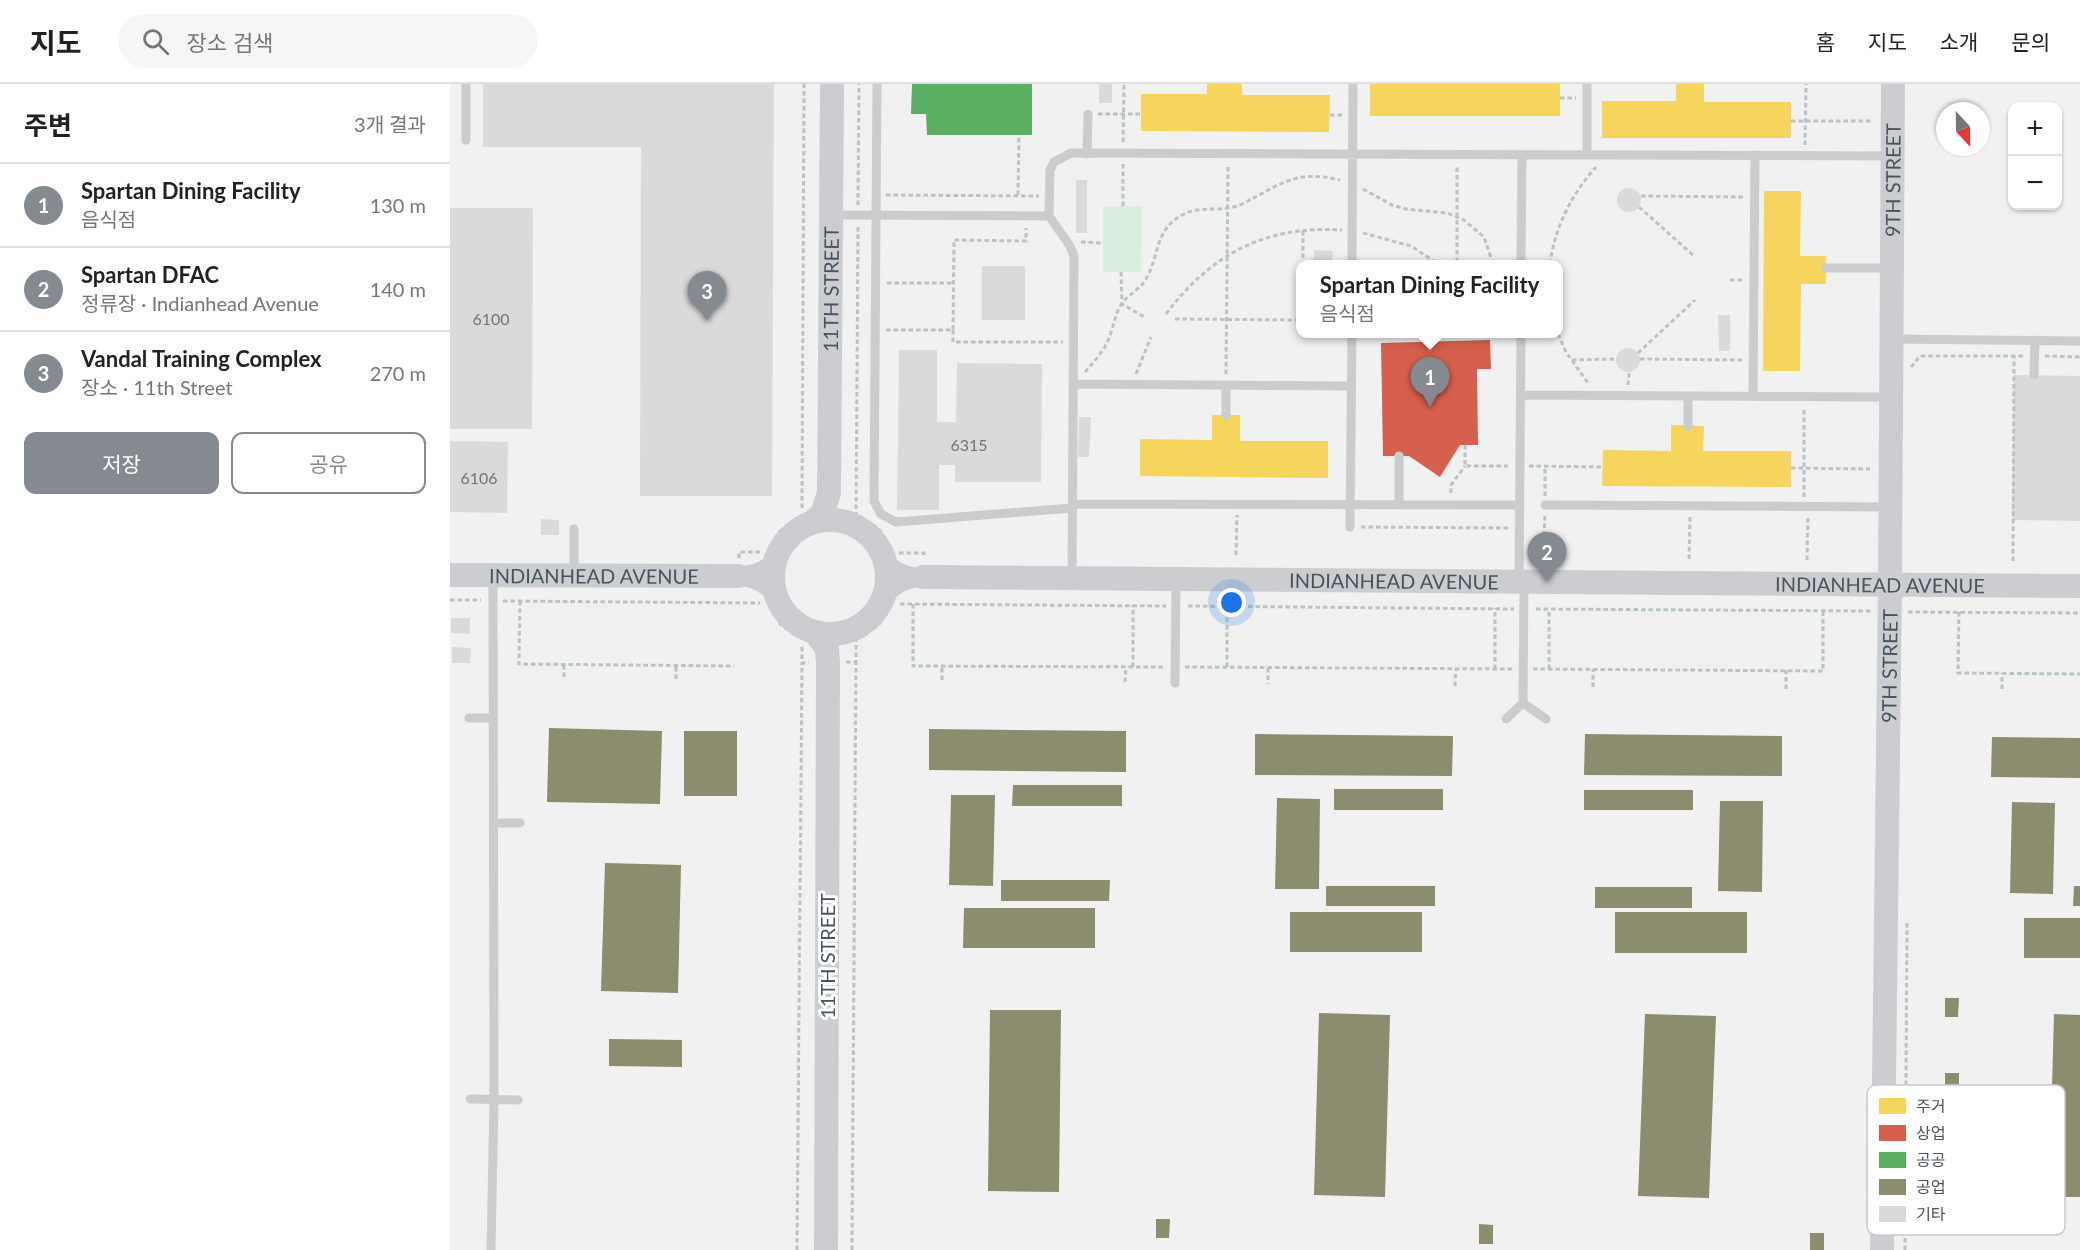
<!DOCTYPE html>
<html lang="ko">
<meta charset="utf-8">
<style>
body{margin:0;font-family:Lato,"Noto Sans KR",sans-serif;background:#f6f6f6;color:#222}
.controls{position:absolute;right:18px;top:18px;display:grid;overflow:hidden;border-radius:12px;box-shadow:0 2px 4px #0004}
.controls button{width:54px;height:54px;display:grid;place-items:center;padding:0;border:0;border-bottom:2px solid #e0e0e0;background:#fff;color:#222;font:30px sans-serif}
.compass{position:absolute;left:1486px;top:18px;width:54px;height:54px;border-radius:50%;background:#fff;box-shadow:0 2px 4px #0004;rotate:158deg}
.you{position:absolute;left:782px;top:519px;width:21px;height:21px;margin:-15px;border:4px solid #fff;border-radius:50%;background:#1a73e8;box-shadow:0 0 0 9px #1a73e833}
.badge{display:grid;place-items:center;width:39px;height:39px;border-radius:50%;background:#848a90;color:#fff;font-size:20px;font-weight:700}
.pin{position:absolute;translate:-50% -50px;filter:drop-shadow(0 2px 3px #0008)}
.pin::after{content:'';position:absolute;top:32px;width:21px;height:18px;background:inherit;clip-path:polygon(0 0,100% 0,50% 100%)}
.popup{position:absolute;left:846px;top:176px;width:267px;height:78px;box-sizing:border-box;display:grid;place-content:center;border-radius:12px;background:#fff;filter:drop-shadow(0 2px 4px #0005);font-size:20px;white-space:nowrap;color:#767676}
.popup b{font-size:22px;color:#222}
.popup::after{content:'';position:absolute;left:50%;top:100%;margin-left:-12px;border:12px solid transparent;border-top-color:#fff}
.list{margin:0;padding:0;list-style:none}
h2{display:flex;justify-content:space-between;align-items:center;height:78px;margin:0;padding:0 24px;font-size:26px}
h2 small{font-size:20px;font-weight:400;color:#767676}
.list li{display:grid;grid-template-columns:39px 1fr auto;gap:18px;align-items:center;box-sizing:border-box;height:84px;padding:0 24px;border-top:2px solid #e0e0e0}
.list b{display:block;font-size:22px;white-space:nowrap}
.list p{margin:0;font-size:20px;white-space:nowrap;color:#767676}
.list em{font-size:20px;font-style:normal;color:#767676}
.actions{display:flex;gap:12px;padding:18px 24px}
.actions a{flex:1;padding:14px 0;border:2px solid #848a90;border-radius:12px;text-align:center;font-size:21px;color:#848a90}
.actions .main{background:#848a90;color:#fff}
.icon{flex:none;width:33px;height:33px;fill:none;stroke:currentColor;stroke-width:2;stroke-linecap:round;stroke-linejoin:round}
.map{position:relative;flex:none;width:1630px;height:1166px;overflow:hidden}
header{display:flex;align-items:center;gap:36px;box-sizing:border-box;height:84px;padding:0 30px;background:#fff;border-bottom:2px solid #e0e0e0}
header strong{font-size:28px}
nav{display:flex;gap:33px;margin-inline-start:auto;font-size:21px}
.search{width:420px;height:54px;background:#f6f6f6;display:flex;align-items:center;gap:15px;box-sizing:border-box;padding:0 21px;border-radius:33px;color:#767676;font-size:22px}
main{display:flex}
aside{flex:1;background:#fff}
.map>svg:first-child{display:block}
</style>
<header>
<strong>지도</strong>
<div class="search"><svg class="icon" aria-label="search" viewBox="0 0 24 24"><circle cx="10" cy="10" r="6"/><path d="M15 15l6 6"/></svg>장소 검색</div>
<nav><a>홈</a><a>지도</a><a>소개</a><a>문의</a></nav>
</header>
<main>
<aside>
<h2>주변<small>3개 결과</small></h2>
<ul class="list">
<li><span class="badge">1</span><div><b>Spartan Dining Facility</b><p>음식점</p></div><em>130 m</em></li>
<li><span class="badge">2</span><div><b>Spartan DFAC</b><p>정류장 · Indianhead Avenue</p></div><em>140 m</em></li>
<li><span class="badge">3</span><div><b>Vandal Training Complex</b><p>장소 · 11th Street</p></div><em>270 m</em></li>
</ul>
<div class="actions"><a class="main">저장</a><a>공유</a></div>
</aside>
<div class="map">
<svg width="1630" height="1166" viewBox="0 0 1630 1166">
<rect width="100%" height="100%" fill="#f1f1f1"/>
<path fill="#d7eedf" d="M653 122H692L691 188H653Z"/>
<path fill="#f6d55c" d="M757 0H792V11H880L879 48 691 47V10H757Z
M920 0H1110V32H920Z
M1226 0H1254V18H1341V54H1152V17H1226Z
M1314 107H1351L1350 172H1376V200H1351L1350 287H1313Z
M762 331H790V357H878V394L690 392V355L762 356Z
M1221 341 1254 342 1253 367H1341V403L1152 402 1153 366 1221 367Z"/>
<path fill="#d6604d" d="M1040 256 1041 285H1027L1028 361H1010L990 393 959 372H933L931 259Z"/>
<path fill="#5aae61" d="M462 0H582V51H477L476 30H461Z"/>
<path fill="#8c8c6e" d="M99 644 212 647 210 720 97 718Z
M479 645 676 647V688L479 686Z
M234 647H287V712H234Z
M805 650 1003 652 1002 692 805 691Z
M1135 650 1332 652V692L1134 691Z
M1542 653 1630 654V694L1541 693Z
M563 701H672V722H562Z
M884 705H993V726H884Z
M1134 706H1243V726H1134Z
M501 711H545L543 802 499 801Z
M827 714 870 715 869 805H825Z
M1270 717H1313L1312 808 1268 807Z
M1562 718 1605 719 1603 810 1560 809Z
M155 779 231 781 228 909 151 907Z
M551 796H660L659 817H551Z
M876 802H985V822H876Z
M1624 802H1630V822H1623Z
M1145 803H1242V824H1145Z
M514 824H645V864H513Z
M840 828H972V868H840Z
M1165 828H1297V869H1165Z
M1574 834H1630V874H1574Z
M1495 914H1509L1508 933H1495Z
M540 926H611L609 1108 538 1107Z
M869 929 940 931 935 1113 864 1111Z
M1195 930 1266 932 1259 1114 1188 1112Z
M1604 930 1630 931V1113H1599Z
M159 955 232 956V983L159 982Z
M1495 989H1509V1008H1495Z
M706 1135H720L719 1154H706Z
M1029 1140 1043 1141V1160H1029Z
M1360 1149H1374V1166H1360Z"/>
<path fill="#dadadb" d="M33 0H324L322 412H190L191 63H33Z
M649 0H662V19H649Z
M626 96H637V149H626Z
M1167 116a12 12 0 1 1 24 0a12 12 0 1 1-24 0Z
M0 124H83L82 345H0Z
M864 166 883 167 882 180H864Z
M532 182H575V236H532Z
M1268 231H1280V267H1269Z
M1166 276a12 12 0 1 1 24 0a12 12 0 1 1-24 0Z
M449 266H487V338H506L507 279 592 280 591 398H505V381H489V426H447Z
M1564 291 1630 292V437L1562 436Z
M629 333H641L639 373H628Z
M0 357 58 358 57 429 0 428Z
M91 435 109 436V451H91Z
M1 534H20V550L1 549Z
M2 563 21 564 20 579H2Z"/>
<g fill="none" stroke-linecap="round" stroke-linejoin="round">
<path stroke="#b9c4c1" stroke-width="3" stroke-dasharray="4.5 3" stroke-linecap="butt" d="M1110 14H1126
M648 30H691
M880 31H893
M1341 37H1423
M673 58 674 0
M1355 61 1356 0
M913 105 942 121 956 125 997 129 1014 136 1034 153 1043 180
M436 111 589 112
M568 111 569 51
M1191 112 1294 113
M408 121 409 0
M673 122V80
M1189 123 1245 173
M408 143 406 431 428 444 440 462
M853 147V180
M913 149 961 162 988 180
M631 158 653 159
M1007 178V82
M1100 180C1105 143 1121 111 1146 83
M671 188 672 220 696 234
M1280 196H1293
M437 199H504
M716 230C761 170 816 141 892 146
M725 235 851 236
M436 246H503L504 156 576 157V144
M503 246V258H613
M1108 250 1116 268 1138 299
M1188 269 1245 216
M1595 272 1630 273
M1190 275 1293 276
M1122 276 1165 275
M1461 283 1470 272H1573
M635 288C643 279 651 270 657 259 663 247 664 232 671 221 678 210 690 206 696 195 710 171 704 145 734 130 752 121 774 129 792 120 830 101 845 85 890 96
M686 290 701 253
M776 290 778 81
M1178 301 1179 288
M1015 361V382H1058
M1079 382 1153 383
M1341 384 1420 385
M1001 409V401L1015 382
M1095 412V383
M1354 413V323
M352 424 354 0
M911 443 1058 444
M321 461 330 447 344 439
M449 469H474V474
M786 471 787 431
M289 474V468H310
M1093 474 1095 430
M1239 475 1240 432
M1357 476 1358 433
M1563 477 1564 272
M0 516H31
M53 517 310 519
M70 517 69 580 284 582
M450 520 716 522
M463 520V582L714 583
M738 522 1064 525
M322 525 330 540 347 553
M1086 525 1421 527
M1458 528 1630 529
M1509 528 1508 589 1630 590
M352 563V579H359
M396 578H406V555L428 542 438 526
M683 583V521
M735 583 1062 585
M777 583V522
M818 584V600
M1045 585V524
M1083 585 1373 587V527
M1099 585V525
M114 593V580
M226 595V581
M492 596V582
M675 598 676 583
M1005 602 1006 585
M1143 603V585
M1336 605V586
M1552 605V589
M347 1166 352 579
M402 1166 406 579
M1455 1166 1457 838"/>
<path stroke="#cbccce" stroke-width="9" d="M427 0 424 417 431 430 446 438 622 424
M16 56V0
M637 70 638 30
M1137 71V0
M381 131 599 132 600 86 604 78 621 69 1443 72
M599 132 620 162 624 172 622 494
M902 180 903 0
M1071 180 1072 71
M1376 184H1440
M1442 255 1630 257
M1584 291 1585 256
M623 300 901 302
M1071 311 1439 313
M1303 312 1305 71
M776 331V301
M1238 342V312
M622 420 1070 421
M949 421V372
M1095 421 1439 423
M900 443 902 250
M124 490V445
M1069 496 1071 250
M725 599 726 496
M1073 619 1096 635
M19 634H42
M1056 635 1073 619 1074 498
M44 739H70
M20 1015 68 1016
M41 1166 44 1015 43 493"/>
<path stroke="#cbccce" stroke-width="18" d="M436 478C446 488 454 491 468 493
M292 491C307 490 314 486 325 477
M288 492C304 495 313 498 325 510
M435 511C447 499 456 496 473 493"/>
<g stroke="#cbcdd0" stroke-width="24">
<circle cx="380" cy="493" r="57"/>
<path id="s1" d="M363 438 372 430 379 409 382 0"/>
<path id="s2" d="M0 491 288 492"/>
<path id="s3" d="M473 493 1630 502"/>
<path d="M365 548 377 565 378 579 376 1166"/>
<path id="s4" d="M1432 1166 1440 501 1443 0"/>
</g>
</g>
<g text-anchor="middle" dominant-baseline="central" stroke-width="6" stroke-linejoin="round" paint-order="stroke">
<g font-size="16" fill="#6e767c">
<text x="41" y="234">6100</text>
<text x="519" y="360">6315</text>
<text x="29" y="393">6106</text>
</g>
<g font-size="20" fill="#49535c" stroke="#fff">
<text stroke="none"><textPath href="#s4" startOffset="1070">9TH STREET</textPath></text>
<text stroke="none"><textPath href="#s1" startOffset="238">11TH STREET</textPath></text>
<text stroke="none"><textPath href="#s2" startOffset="144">INDIANHEAD AVENUE</textPath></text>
<text stroke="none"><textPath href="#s3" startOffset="471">INDIANHEAD AVENUE</textPath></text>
<text stroke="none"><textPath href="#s3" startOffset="957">INDIANHEAD AVENUE</textPath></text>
<text stroke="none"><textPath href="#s4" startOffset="584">9TH STREET</textPath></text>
<text transform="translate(377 872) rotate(-90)">11TH STREET</text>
</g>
</g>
<rect x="1417" y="1001" width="198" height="150" rx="9" fill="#fff" stroke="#c8cbce" stroke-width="1.5"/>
<rect x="1429" y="1014" width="27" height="16" fill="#f6d55c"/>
<rect x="1429" y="1041" width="27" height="16" fill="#d6604d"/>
<rect x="1429" y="1068" width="27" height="16" fill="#5aae61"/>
<rect x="1429" y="1095" width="27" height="16" fill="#8c8c6e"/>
<rect x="1429" y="1122" width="27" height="16" fill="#dadadb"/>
<g font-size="16" fill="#49535c">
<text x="1466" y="1028">주거</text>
<text x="1466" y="1055">상업</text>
<text x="1466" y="1082">공공</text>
<text x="1466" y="1109">공업</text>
<text x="1466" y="1136">기타</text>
</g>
</svg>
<div class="controls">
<button>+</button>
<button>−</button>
</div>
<svg class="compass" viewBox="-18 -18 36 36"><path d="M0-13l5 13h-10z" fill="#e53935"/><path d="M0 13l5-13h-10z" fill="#767676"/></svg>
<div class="you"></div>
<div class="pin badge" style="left:980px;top:323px">1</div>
<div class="popup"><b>Spartan Dining Facility</b>음식점</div>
<div class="pin badge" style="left:1097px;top:498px">2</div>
<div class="pin badge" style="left:257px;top:237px">3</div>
</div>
</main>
